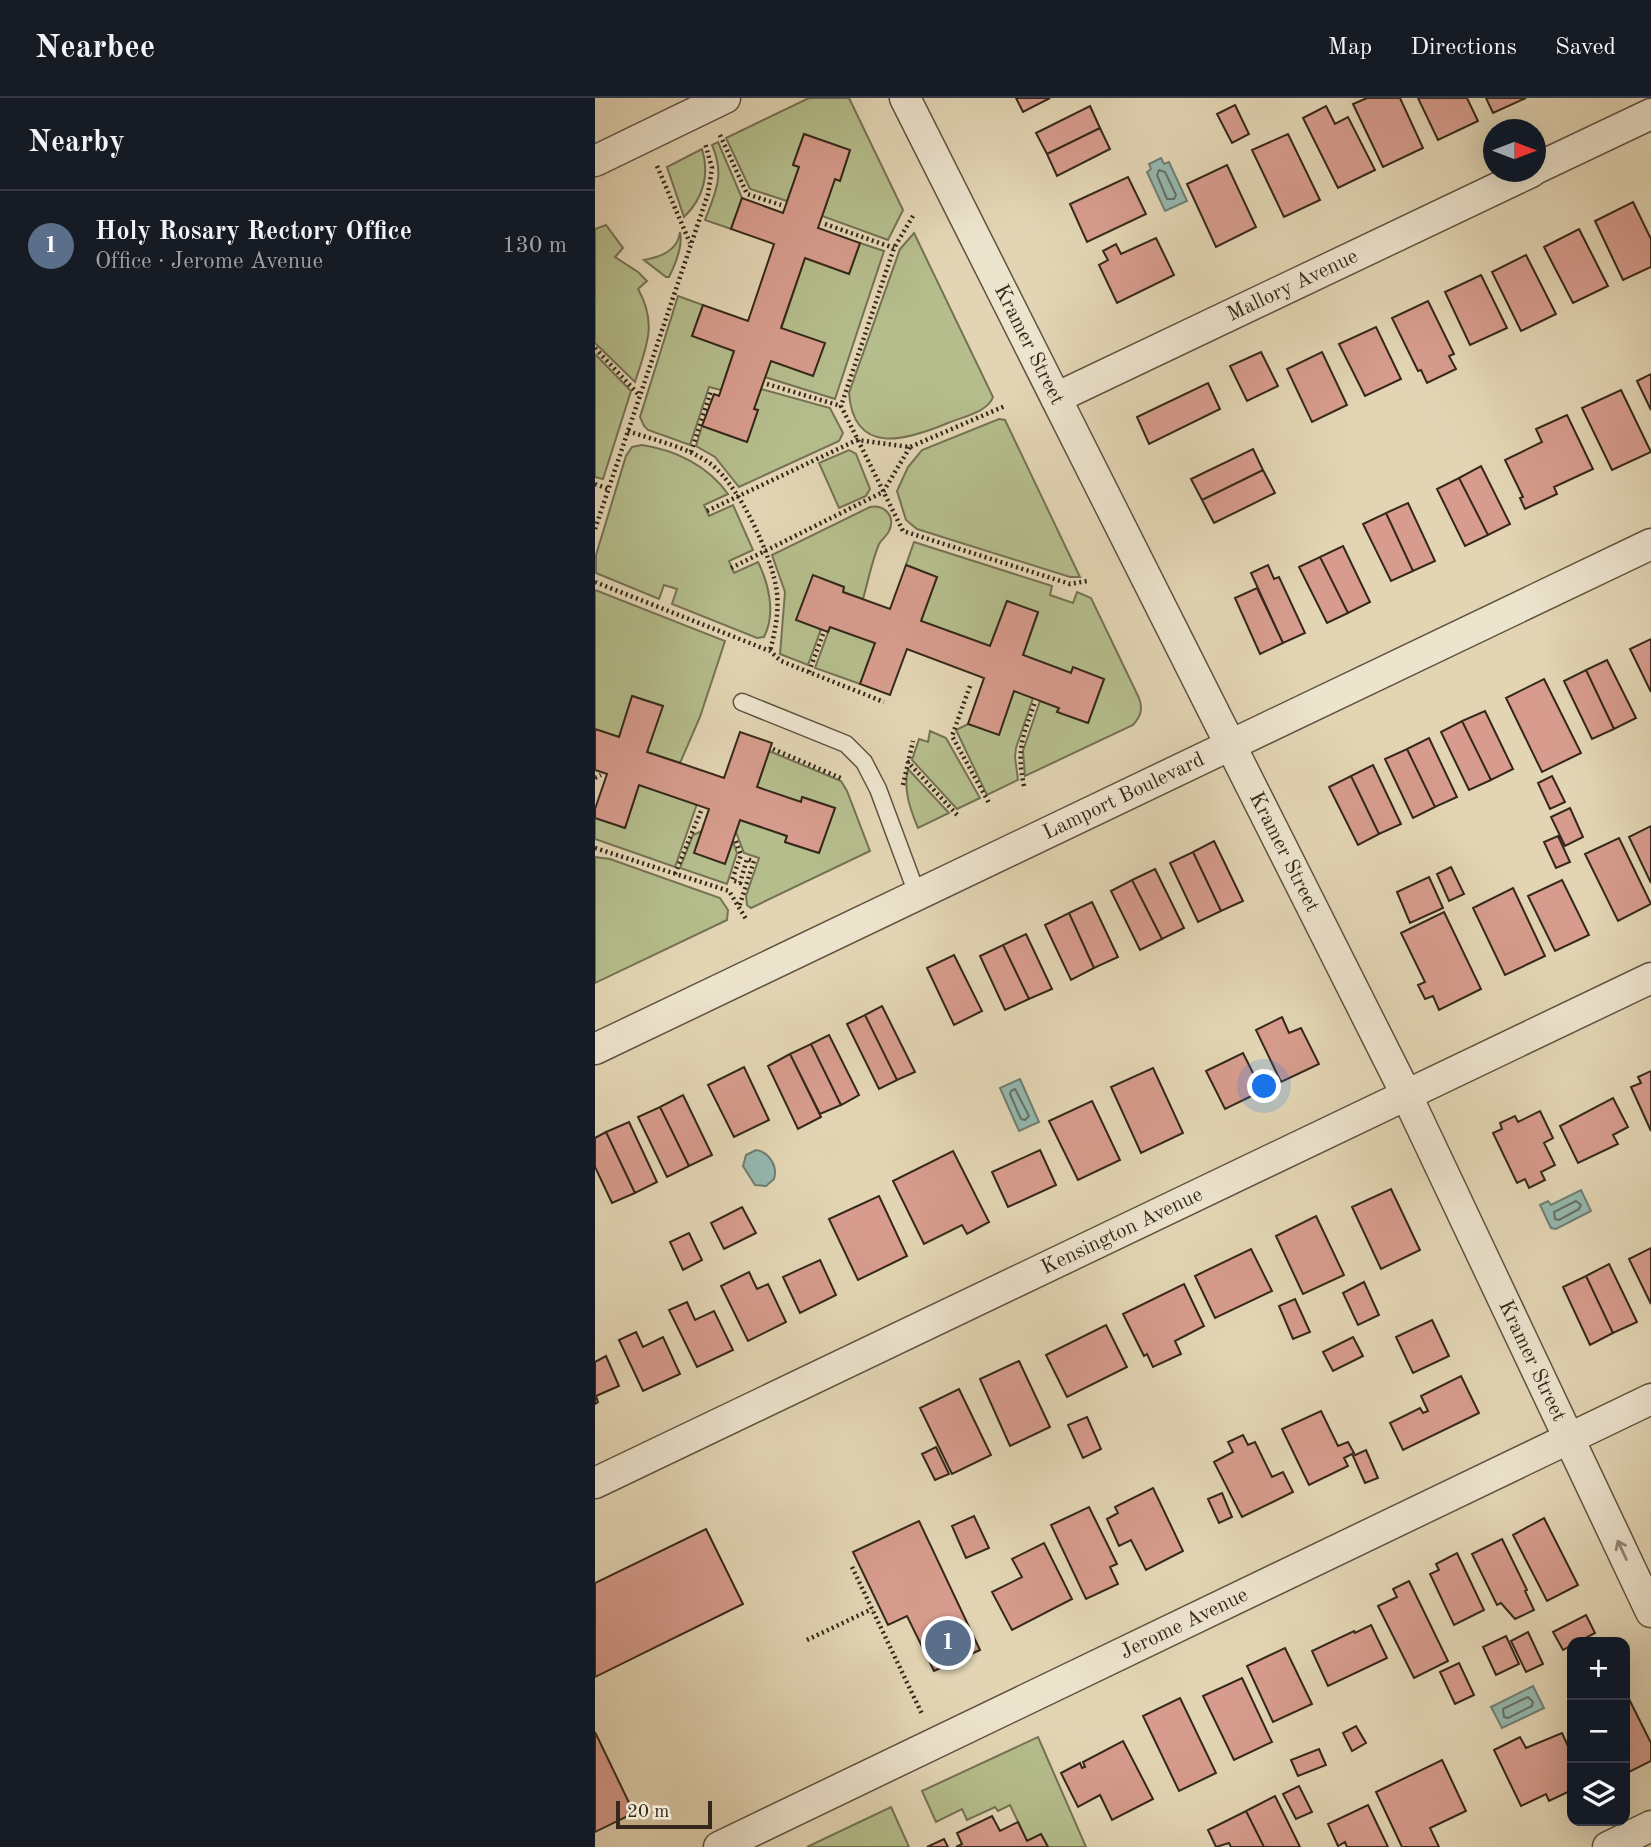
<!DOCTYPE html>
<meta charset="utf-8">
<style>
body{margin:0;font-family:"Old Standard TT",serif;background:#242831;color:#f1f3f6}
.controls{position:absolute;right:21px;bottom:21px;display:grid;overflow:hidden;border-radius:14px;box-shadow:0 7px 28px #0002}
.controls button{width:63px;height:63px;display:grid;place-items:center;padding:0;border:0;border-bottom:2px solid #363941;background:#171b24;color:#f1f3f6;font:35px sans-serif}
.compass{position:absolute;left:888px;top:21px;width:63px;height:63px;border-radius:50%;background:#171b24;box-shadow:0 7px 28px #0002;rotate:90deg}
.scale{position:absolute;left:21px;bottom:18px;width:96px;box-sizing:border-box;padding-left:7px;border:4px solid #35281a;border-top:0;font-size:19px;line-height:24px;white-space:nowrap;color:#35281a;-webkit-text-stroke:5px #ede4ce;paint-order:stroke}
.you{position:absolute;left:670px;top:989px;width:24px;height:24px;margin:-18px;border:5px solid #fff;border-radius:50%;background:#1a73e8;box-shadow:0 0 0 10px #1a73e833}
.badge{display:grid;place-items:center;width:46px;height:46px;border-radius:50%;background:#2563eb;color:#fff;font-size:23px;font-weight:700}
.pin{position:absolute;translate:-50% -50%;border:4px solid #fff;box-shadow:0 2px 7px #0006}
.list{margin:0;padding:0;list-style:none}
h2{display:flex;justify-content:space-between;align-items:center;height:91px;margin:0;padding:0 28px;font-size:30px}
h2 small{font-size:23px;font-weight:400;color:#9ea1a6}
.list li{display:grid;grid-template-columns:46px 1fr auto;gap:21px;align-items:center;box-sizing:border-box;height:112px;padding:0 28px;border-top:2px solid #363941}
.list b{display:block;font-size:26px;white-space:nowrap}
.list p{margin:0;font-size:23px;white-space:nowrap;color:#9ea1a6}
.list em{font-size:23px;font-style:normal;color:#9ea1a6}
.icon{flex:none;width:38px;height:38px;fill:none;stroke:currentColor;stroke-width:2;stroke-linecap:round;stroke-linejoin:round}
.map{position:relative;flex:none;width:1056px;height:1749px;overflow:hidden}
header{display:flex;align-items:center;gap:42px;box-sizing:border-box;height:98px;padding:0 35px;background:#171b24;border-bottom:2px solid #363941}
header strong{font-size:33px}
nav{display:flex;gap:38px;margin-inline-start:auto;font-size:24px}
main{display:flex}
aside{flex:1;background:#171b24}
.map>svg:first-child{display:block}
</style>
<header>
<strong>Nearbee</strong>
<nav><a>Map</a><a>Directions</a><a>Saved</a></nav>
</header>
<main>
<aside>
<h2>Nearby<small></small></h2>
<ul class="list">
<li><span class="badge" style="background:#5c6f8a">1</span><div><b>Holy Rosary Rectory Office</b><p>Office · Jerome Avenue</p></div><em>130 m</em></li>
</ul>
</aside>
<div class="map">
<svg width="1056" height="1749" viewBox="0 0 1056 1749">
<rect width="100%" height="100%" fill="#e3d5b4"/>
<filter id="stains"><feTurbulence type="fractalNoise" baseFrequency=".00286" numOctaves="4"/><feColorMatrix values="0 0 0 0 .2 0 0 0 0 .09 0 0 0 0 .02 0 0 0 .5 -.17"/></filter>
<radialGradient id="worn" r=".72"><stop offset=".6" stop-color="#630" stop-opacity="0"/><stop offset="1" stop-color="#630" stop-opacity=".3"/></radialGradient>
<path fill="#b5bd8c" stroke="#757253" stroke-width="2" d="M214 0H254L308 112 293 142 227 118 240 81 245 83 255 52 209 36 198 66 204 69 192 103 155 91 131 40Z
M123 44 147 100 136 131 110 122C121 93 130 77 117 47Z
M107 51C115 76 108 101 89 119L72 69Z
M11 127 28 150 20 159 43 174 52 183 43 191C63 226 51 249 40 284L0 245V131Z
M85 134C88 148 80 167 74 179H71L49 162C65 159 83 153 85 134Z
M319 135 398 299C393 314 367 319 353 325 312 342 259 359 254 295L305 151Z
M265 145 289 153 240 301 170 279 210 160 254 176Z
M83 198 108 207 97 238 139 253 126 292 114 289 95 347 53 332 49 328 45 319Z
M0 256 36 293 8 381 0 379Z
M166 291 235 310 248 335 244 343 144 389 120 359 101 348 107 328 152 344 163 312 159 311Z
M404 321 410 322 485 479H475L322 431 311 422 302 393 313 369 327 352Z
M47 347C81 352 113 368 133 396L109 407 114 418 138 407 158 452 134 463 139 475 163 464C174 486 181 516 169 539L162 540 77 506 82 491 69 487 64 501 1 475V457L31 358 37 349Z
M254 352 261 356 275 391 271 398 244 410 224 365Z
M275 409C289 406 301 418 294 433 292 438 287 441 284 446 277 463 273 483 268 501L248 494 249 489 218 478 202 522 226 531 213 567 185 556 190 494 177 457Z
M319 444 457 488 455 497 478 505 482 494 496 500 544 600C548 611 546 618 538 627L430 678 428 653 445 603 464 610 462 614 493 625 509 581 478 570 476 575 428 557 443 515 412 503 395 548 326 523 342 479 311 467Z
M0 492 130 543 105 619 85 665 52 654 67 608 38 598 24 639 0 631Z
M235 529 280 545 265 586 220 570Z
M419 593 438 600 421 650 420 659 423 682 392 697 361 632 373 626 404 636Z
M335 633 351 640 385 700 362 711 317 662 324 641 333 644Z
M174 653 246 683 252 693 275 753 156 810 152 807 151 798 164 760 149 755 141 734 145 722 192 738 190 744 224 755 240 710 208 699 206 704 162 689Z
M313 671 354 715 323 730C315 711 308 691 313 671Z
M44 687 102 706 80 769 0 741V720L30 730Z
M107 733 130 765 138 744 142 755 132 786 85 770 98 737Z
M0 759 15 761 125 800 133 812 132 822 0 885Z
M443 1639 491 1749H453L446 1736 432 1743 415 1707 403 1713 400 1709 372 1722 367 1711 341 1724 327 1693Z
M296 1709 314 1749H212Z"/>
<path fill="#95b8af" stroke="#6f7e73" stroke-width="2" d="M566 60 569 66 574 64 592 103 570 113 552 74 556 71 554 66Z
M425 981 444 1024 424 1033 405 990Z
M161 1052C174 1054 183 1068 179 1081L171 1088 160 1087 148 1068 151 1057Z
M986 1092 996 1113 961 1131 956 1130 945 1107 953 1103 956 1107Z
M938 1588 949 1610 907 1630 896 1609Z"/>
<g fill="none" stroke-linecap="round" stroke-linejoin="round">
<path stroke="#657064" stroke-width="2" d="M564 72 570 74 581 97 579 101H572L562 77Z
M420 991 434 1018 430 1022 426 1021 415 996 416 993Z
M981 1103 986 1107 984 1111 964 1122 960 1121 959 1114Z
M933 1599 938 1604 937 1608 913 1620 909 1619 908 1611Z"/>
</g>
<path fill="#d79c8d" stroke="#35281a" stroke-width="2" d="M421 0H455L428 14Z
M772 0H805L828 50 788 69 758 6Z
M823 0H872L883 23 843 42Z
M891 0H931L898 15Z
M640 7 654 36 637 45 622 16Z
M495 8 505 30 452 56 441 35Z
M731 8 740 26 753 19 780 72 743 90 708 20Z
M505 30 515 51 462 78 452 56Z
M209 36 255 52 245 83 240 81 223 130 265 145 254 176 210 160 186 230 230 245 218 278 176 263 159 311 163 312 152 344 107 328 119 296 124 298 139 253 97 238 108 207 153 223 179 146 136 131 147 100 188 115 204 69 198 67Z
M693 36 725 102 689 119 657 52Z
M632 67 661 129 621 149 592 86Z
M533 79 551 116 492 144 475 106Z
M1038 104 1056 141V169L1028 182 1000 123Z
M984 131 1013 188 978 205 949 149Z
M561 140 579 177 522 205 504 167 513 162 508 153 521 146 526 156Z
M931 157 961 216 926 233 897 174Z
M886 177 912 230 875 247 850 194Z
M833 203 859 256 854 258 861 271 832 285 826 272 823 273 797 220Z
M781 229 806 281 770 298 744 246Z
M666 254 683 288 652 303 635 268Z
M727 254 752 307 717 324 692 271Z
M1056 276V312L1042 283Z
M613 285 625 311 554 346 542 319Z
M1026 292 1056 354 1017 372 987 310Z
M972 317 998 371 959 389 962 396 930 411 925 400 928 399 910 362 947 344 941 331Z
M658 351 668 372 607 402 596 381Z
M886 368 915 426 893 437 864 380Z
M668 372 680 395 619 425 607 402Z
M864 380 893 437 870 448 842 391Z
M813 405 840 463 818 473 791 415Z
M791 415 818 473 796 483 768 426Z
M748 448 775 504 753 515 725 459Z
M725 459 753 515 732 525 704 469Z
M311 467 342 479 326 523 395 548 412 503 443 514 428 557 476 575 478 569 509 581 493 625 462 614 464 610 419 593 404 637 373 626 389 580 312 551 295 597 265 586 280 545 235 529 233 534 201 522 218 477 249 489 248 494 295 511Z
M673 467 679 481 684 479 710 535 688 545 656 475Z
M662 490 688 545 665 556 640 500Z
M1056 541V594L1035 551Z
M1012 562 1041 620 1019 631 991 572Z
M991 572 1019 631 997 641 969 583Z
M949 581 986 655 947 674 911 600Z
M37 598 68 608 52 654 85 665 129 680 145 634 177 645 162 689 206 704 207 699 240 710 224 755 190 744 192 738 145 722 130 766 99 755 114 711 44 687 30 730 0 720V711L12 676 0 672V631L24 639Z
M890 613 918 671 896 682 867 623Z
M867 623 896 682 874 692 846 634Z
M834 640 862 699 840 709 812 651Z
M812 651 840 709 818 720 790 661Z
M778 667 806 726 784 736 756 678Z
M756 678 784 736 763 747 734 689Z
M957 678 970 704 955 711 943 685Z
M975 710 988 739 970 748 956 719Z
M1056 728V785L1034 739Z
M963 738 975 764 961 770 949 744Z
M1024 740 1056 806 1023 823 990 756Z
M619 743 648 803 626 813 598 754Z
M598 754 626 813 603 824 575 765Z
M856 769 869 796 854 803 842 776Z
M560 771 589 830 567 841 537 782Z
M834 779 848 810 815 825 802 794Z
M537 782 567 841 545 852 516 793Z
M967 782 994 837 960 853 933 798Z
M918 790 950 858 910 877 878 810Z
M497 804 523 859 499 870 474 815Z
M849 814 886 891 844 912 838 898 830 901 823 887 830 884 806 835Z
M474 815 499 870 476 882 450 827Z
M431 836 457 891 434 901 408 847Z
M408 847 434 901 410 912 385 858Z
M359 857 387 913 359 927 332 870Z
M287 908 320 974 302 982 270 917Z
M270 917 302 982 284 991 252 926Z
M687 919 694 935 706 930 724 966 686 984 661 932Z
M234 937 264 997 246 1007 216 946Z
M216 946 246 1007 225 1016 195 956Z
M648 955 667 993 630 1011 611 973Z
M195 956 226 1019 203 1031 173 968Z
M149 969 174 1022 139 1039 113 987Z
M558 970 588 1035 546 1055 516 989Z
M1056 973V1033L1036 989 1046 985 1043 979Z
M88 997 117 1057 94 1068 65 1009Z
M1018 1000 1033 1029 1018 1037 1023 1046 983 1065 965 1028Z
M497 1003 525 1062 483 1082 454 1023Z
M65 1009 94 1068 72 1079 43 1019Z
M945 1013 958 1040 949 1045 960 1067 946 1074 950 1082 934 1090 930 1081 922 1085 898 1035 907 1031 905 1025 920 1018 923 1024Z
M34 1024 62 1084 40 1095 11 1034Z
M11 1034 40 1095 17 1105 0 1069V1040Z
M445 1052 461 1087 413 1109 397 1074Z
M358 1053 394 1124 372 1136 367 1127 329 1146 298 1083Z
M796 1091 825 1152 786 1171 757 1109Z
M284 1098 312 1158 263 1182 234 1121Z
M147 1109 161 1135 129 1151 116 1125Z
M721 1118 749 1177 708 1196 681 1138Z
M94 1135 107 1162 88 1172 75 1144Z
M1056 1150V1206L1034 1161Z
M656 1151 677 1193 620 1220 600 1178Z
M225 1162 241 1197 205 1215 188 1179Z
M1014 1166 1042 1224 1018 1235 991 1178Z
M154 1174 162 1191 173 1186 191 1224 153 1243 126 1188Z
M991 1178 1018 1235 995 1247 968 1189Z
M769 1184 784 1217 763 1227 748 1195Z
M589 1186 609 1228 580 1243 586 1256 558 1269 552 1256 549 1258 528 1216Z
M700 1201 715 1234 698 1241 684 1208Z
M92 1204 100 1222 119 1213 138 1252 102 1269 74 1212Z
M837 1222 854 1258 818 1275 801 1239Z
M511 1227 532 1269 472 1299 451 1257Z
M41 1234 48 1249 68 1239 85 1276 48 1293 24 1242Z
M758 1239 768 1258 738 1273 728 1254Z
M11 1258 24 1288 1 1298 3 1304 0 1306V1264Z
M424 1263 455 1329 415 1348 385 1281Z
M866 1278 884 1315 808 1352 795 1325 825 1310 828 1315 833 1313 826 1298Z
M364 1291 396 1357 357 1376 325 1310Z
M726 1313 743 1348 753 1344 759 1355 749 1360 753 1368 714 1387 687 1331Z
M492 1319 506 1351 488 1360 473 1327Z
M648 1337 653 1347 660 1344 677 1379 688 1374 698 1394 647 1419 619 1364 638 1354 633 1344Z
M341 1349 354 1376 340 1382 327 1356Z
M771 1352 783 1380 770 1385 758 1358Z
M558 1390 588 1453 551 1472 536 1442 524 1448 512 1421 523 1415 520 1409Z
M627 1395 637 1419 624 1425 613 1401Z
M494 1409 522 1466 515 1469 523 1486 491 1501 456 1427Z
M379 1418 394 1450 371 1460 357 1428Z
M949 1420 983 1487 952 1503 918 1437Z
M324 1423 385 1552 339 1573 312 1518 293 1527 258 1454Z
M111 1431 148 1506 0 1579V1485Z
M907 1441 932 1492 930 1493 939 1512 920 1521 906 1505 902 1507 877 1456Z
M449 1445 477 1501 417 1532 397 1494 427 1479 417 1461Z
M862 1455 889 1512 859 1527 835 1476 844 1472 841 1466Z
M814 1483 853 1563 819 1580 783 1508 802 1499 798 1491Z
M991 1517 1000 1535 983 1544H977V1547L968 1552 958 1534Z
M776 1527 792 1560 733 1588 717 1553 759 1533 760 1535Z
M933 1534 948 1566 931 1574 916 1543Z
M911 1538 924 1566 901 1577 888 1549Z
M690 1550 717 1606 678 1624 652 1568Z
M864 1565 879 1597 860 1606 845 1574Z
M647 1580 677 1644 639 1662 608 1598Z
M1030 1593 1056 1645V1663L1034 1674 1030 1666Z
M585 1600 621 1675 584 1693 548 1618Z
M761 1628 771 1645 757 1653 748 1635Z
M0 1634 39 1715 0 1734Z
M967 1635 977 1657V1692L954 1703 951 1696 926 1708 899 1652 925 1639 931 1650Z
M528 1643 558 1701 517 1722 505 1697 483 1709 466 1675 485 1665 487 1670 490 1669 488 1664Z
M724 1651 731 1667 703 1678 696 1662Z
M847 1662 871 1713 835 1730 844 1749H807L781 1694Z
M704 1688 717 1714 701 1721 688 1696Z
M680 1698 705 1749H669L651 1713Z
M773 1707 793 1749H752L750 1744 743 1748 733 1726Z
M651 1713 669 1749H636L634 1745 621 1749 613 1732Z
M397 1718 405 1733 423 1724 432 1743 446 1736 453 1749H361L367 1746 362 1735Z
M349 1741 353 1749H332Z"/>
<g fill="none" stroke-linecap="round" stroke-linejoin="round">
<defs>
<path id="lane" d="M147 604 251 646 269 664 283 691 322 796"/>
<g id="street">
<path id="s1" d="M310 0 811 996 1056 1514"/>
<path d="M0 63 130 0"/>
<path d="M940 71 1056 16"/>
<path id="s2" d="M461 300 936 74"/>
<path id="s3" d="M0 951 1056 446"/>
<path id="s4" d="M0 1385 1056 880"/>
<path id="s5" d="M124 1749 1056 1301"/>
<path d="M1013 1749 1056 1728"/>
</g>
</defs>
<use href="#lane" stroke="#605340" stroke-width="19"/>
<use href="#street" stroke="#605340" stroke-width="33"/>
<path stroke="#35281a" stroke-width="4.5" stroke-dasharray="2 3.5" stroke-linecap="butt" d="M125 37 152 96 186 107
M62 68 95 145
M318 118 299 150 246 308 308 433 475 486 492 483
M230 126 299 150
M0 250 44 297
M172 286 246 308
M33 333C61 343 94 349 117 367 145 389 178 460 182 495 184 515 180 534 175 553
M96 354 116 293
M0 386 13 391
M112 413 262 342 315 349 410 308
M0 431 113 96 117 70 110 45
M136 470 288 394 315 349
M0 484 175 553 186 563 289 604
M214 574 228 536
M375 588 357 638 394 705
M178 651 248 681
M312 663 364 719
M0 680 6 677
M308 687 318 643
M429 688C421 651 428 638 440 604
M141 743 146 757 137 782 145 785 152 761 159 763 144 809
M0 750 134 793 151 821
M80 776 106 713
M257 1469 327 1616
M212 1542 277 1511"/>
<use href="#lane" stroke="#ede4ce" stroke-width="16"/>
<use href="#street" stroke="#ede4ce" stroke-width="30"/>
</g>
<defs><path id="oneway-shaft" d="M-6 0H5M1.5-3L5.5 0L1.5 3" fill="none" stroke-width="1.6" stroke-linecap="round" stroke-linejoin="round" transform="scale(1.75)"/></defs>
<use stroke="#918674" href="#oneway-shaft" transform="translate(1027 1452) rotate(-115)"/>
<g text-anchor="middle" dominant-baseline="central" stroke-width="7" stroke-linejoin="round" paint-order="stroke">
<g font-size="21" fill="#35281a" stroke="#ede4ce">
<text stroke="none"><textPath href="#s2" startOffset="262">Mallory Avenue</textPath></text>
<text stroke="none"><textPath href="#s1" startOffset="276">Kramer Street</textPath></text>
<text stroke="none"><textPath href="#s3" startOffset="586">Lamport Boulevard</textPath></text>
<text stroke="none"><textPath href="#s1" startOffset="844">Kramer Street</textPath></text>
<text stroke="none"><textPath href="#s4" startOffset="584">Kensington Avenue</textPath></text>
<text stroke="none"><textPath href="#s1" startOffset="1410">Kramer Street</textPath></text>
<text stroke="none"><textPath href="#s5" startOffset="516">Jerome Avenue</textPath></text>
</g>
</g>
<rect width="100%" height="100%" filter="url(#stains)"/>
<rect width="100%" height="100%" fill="url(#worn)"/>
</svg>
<div class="controls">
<button>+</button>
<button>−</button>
<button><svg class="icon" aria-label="layers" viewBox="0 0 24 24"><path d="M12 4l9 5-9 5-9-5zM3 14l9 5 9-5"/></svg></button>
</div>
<svg class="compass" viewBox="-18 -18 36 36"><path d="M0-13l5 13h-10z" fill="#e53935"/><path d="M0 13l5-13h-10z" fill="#9ea1a6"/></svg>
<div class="scale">20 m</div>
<div class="you"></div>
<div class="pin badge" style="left:353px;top:1545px;background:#5c6f8a">1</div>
</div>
</main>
